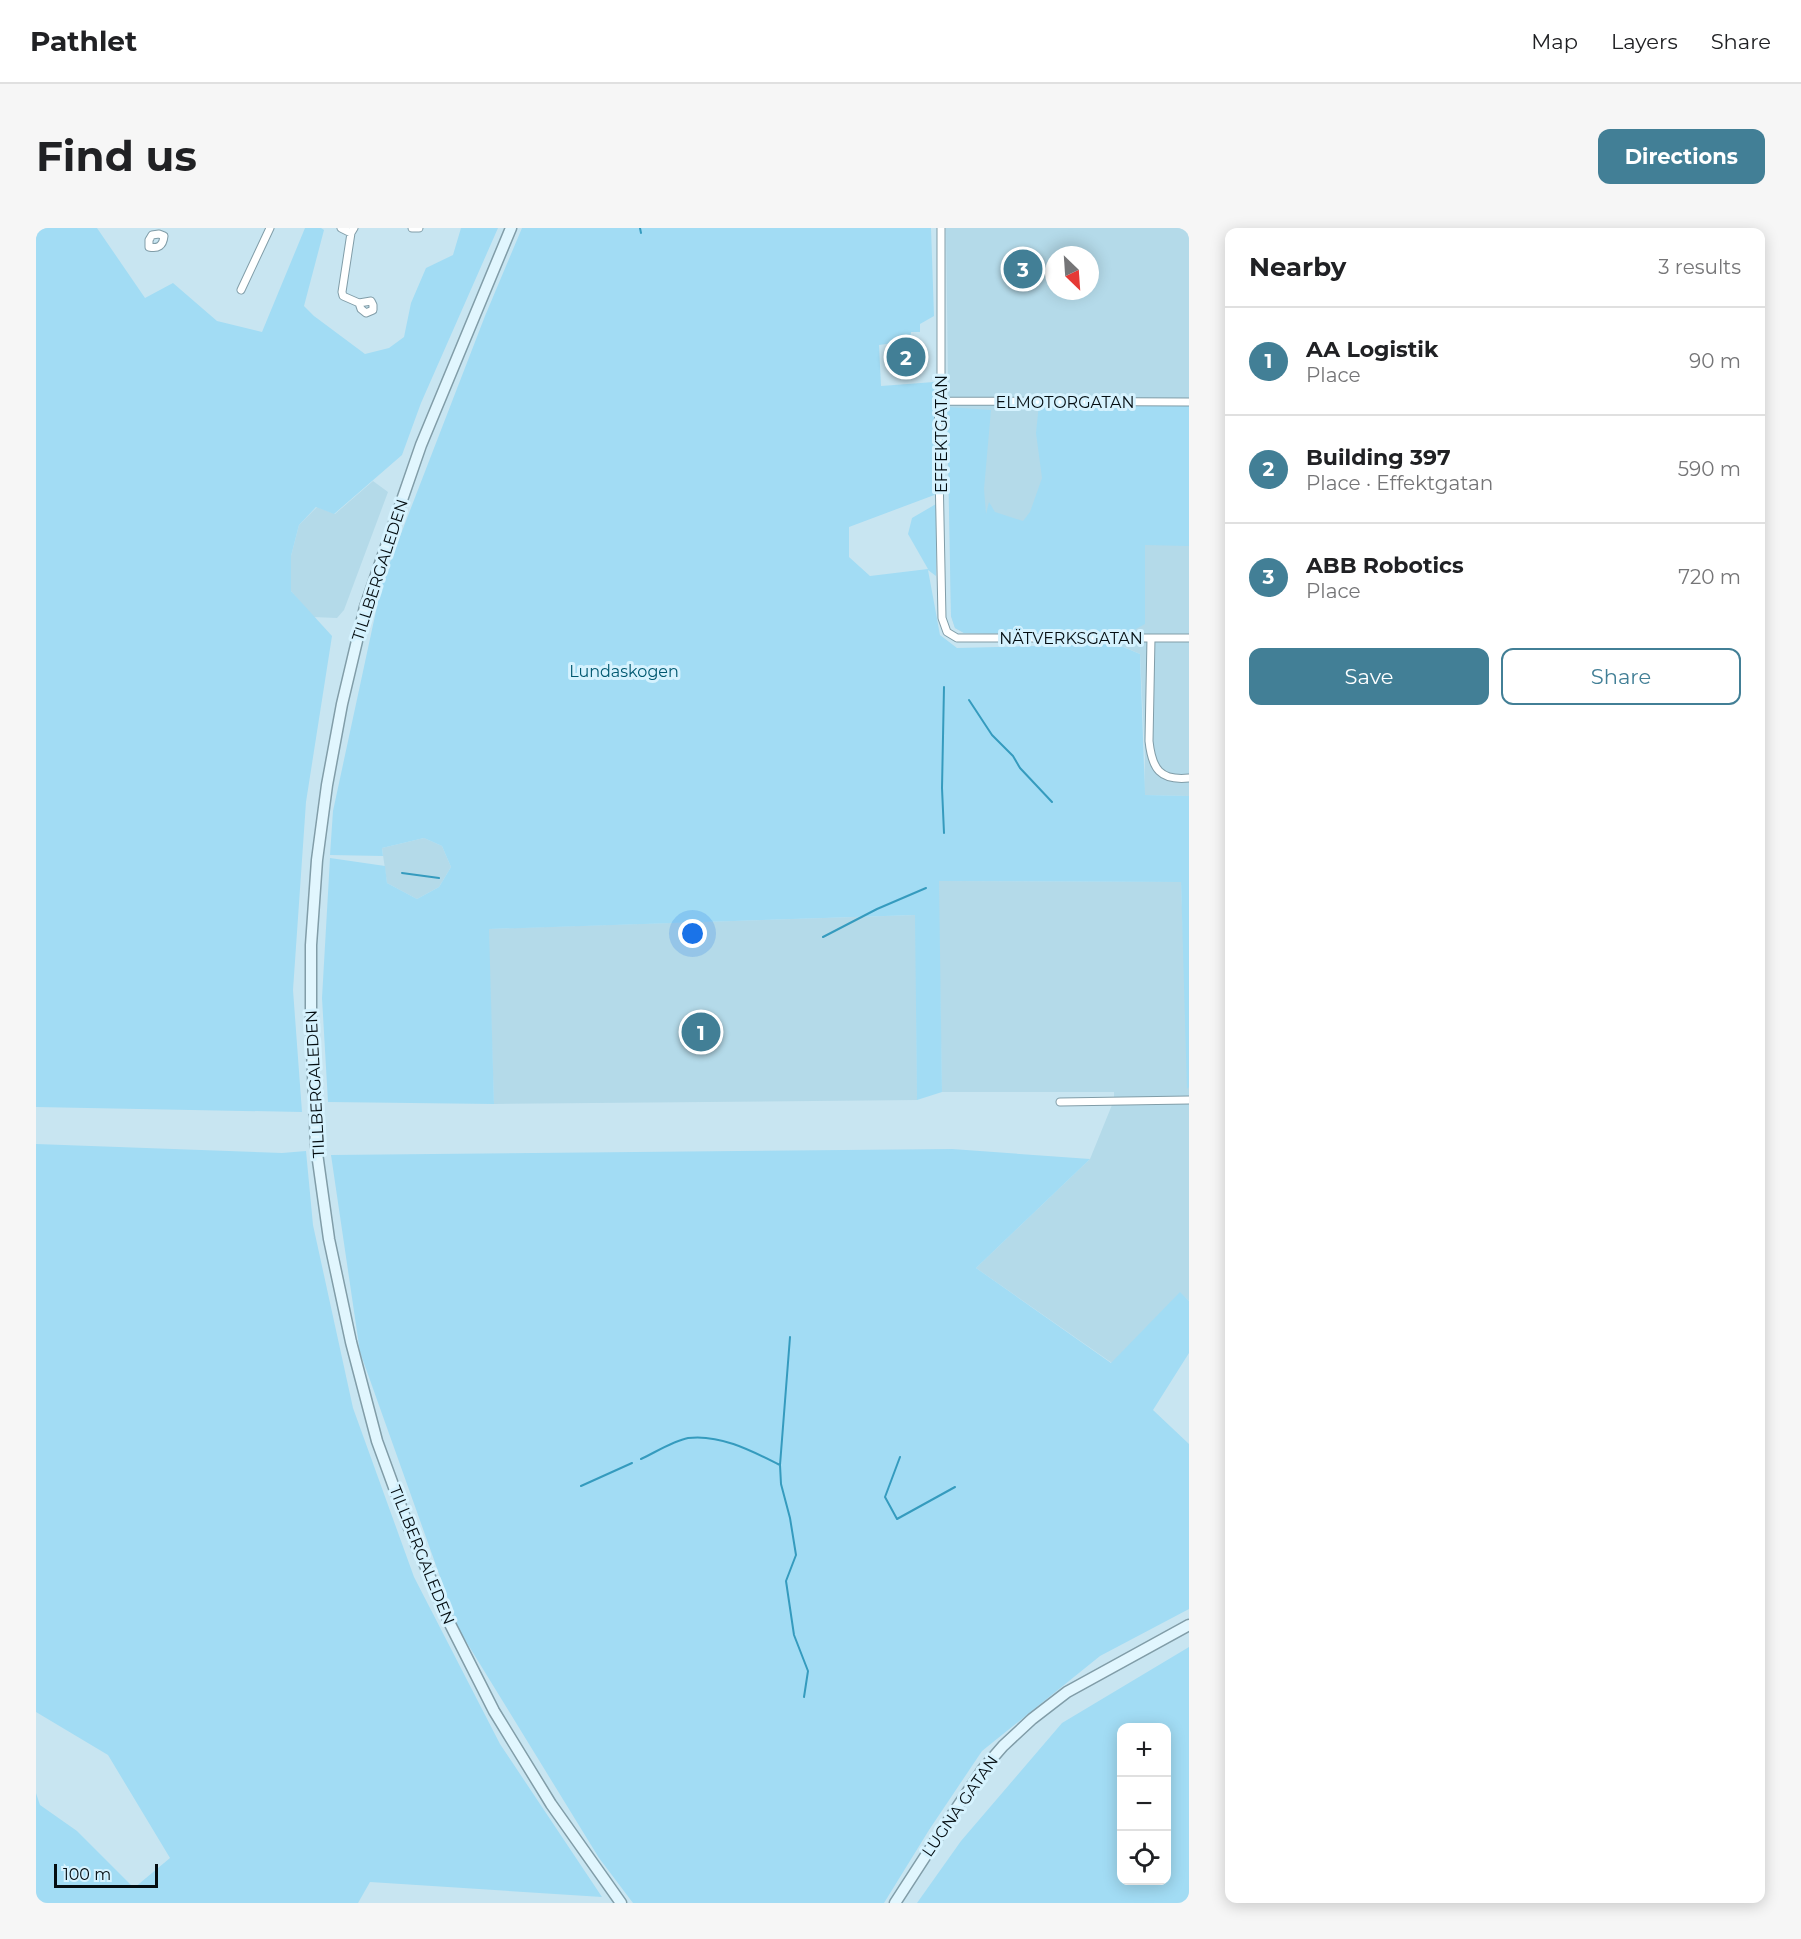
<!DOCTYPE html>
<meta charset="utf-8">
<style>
body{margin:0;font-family:Montserrat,sans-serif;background:#f6f6f6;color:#202124}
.controls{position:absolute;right:18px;bottom:18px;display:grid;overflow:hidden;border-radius:12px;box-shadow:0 3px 15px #0003}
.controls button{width:54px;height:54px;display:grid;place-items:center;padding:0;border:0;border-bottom:2px solid #e0e0e0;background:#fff;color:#202124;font:30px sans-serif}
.compass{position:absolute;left:1009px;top:18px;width:54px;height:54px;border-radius:50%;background:#fff;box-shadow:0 3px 15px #0003;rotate:155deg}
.scale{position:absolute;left:18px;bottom:15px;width:104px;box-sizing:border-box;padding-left:6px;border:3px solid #040d11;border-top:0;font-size:16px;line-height:21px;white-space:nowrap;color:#040d11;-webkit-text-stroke:4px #d5f2fe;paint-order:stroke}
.you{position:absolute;left:657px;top:706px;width:21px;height:21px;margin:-15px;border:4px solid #fff;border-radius:50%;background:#1a73e8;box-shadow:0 0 0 9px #1a73e833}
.badge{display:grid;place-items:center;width:39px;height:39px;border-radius:50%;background:#427f96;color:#fff;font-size:20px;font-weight:700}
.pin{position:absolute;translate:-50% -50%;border:3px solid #fff;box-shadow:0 2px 6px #0006}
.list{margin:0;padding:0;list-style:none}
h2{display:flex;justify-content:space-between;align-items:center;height:78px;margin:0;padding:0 24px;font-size:26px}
h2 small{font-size:20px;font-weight:400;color:#757577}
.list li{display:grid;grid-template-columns:39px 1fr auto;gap:18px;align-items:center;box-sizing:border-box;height:108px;padding:0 24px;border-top:2px solid #e0e0e0}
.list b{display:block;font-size:22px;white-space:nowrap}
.list p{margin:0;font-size:20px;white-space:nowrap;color:#757577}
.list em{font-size:20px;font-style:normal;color:#757577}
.actions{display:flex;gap:12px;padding:18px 24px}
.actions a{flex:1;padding:14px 0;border:2px solid #427f96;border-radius:12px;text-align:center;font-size:21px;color:#427f96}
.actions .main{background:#427f96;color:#fff}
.icon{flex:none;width:33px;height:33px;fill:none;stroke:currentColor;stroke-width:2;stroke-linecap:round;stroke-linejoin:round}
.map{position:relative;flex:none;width:1153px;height:1675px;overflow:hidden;border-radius:12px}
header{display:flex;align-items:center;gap:36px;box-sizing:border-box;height:84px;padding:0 30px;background:#fff;border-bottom:2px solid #e0e0e0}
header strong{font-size:28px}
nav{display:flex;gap:33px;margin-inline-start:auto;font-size:21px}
.intro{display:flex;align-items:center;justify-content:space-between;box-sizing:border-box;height:144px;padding:0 36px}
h1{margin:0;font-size:42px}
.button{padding:15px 27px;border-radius:12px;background:#427f96;color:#fff;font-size:21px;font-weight:700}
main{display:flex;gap:36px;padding:0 36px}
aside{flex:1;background:#fff;border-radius:12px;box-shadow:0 3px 15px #0003}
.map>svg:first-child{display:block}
</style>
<header>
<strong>Pathlet</strong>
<nav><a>Map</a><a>Layers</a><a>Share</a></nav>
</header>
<div class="intro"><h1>Find us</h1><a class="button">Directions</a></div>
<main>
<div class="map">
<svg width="1153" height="1675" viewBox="0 0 1153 1675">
<rect width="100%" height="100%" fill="#c8e5f1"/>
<path fill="#b4dae9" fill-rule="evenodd" d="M910 0H1153V568L1108 567 1109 529 1104 426 1069 411 928 405 919 400 915 388ZM1018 27H1054V63H1018Z
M337 253 352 264 308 382 301 390 277 389 255 363V328L263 297 281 279 299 286Z
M388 610 406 618 415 639 403 659 381 671 351 655 346 620Z
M902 653 1145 654 1153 859V1073L1144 1065 1076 1135 940 1040 1054 931 1078 872V864H906Z
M880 687 881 872 458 876 452 701Z"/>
<path fill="#a2dcf4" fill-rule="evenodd" d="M0 0H61L109 70 137 55 181 93 226 104 269 0H285L288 2 268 78 278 88 329 126 353 120 368 109 375 75 390 40 417 27 425 0H462L385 175 366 227 298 286 280 279 263 297 255 328V363L296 408 270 574 257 762 266 884 0 879Z
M486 0H895L898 88 884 96V104H875L874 111H864L857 115 843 117 845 158 898 154 901 266 813 299V329L834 348 892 341 872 306 876 290 900 276V348L892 342 904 407 921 420 1080 416 1104 426 1109 567 1153 568V859L1151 861 1145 654 903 653 906 864 881 872 879 687 453 701 458 876 292 874 286 770 294 630 349 638 351 655 381 671 403 659 415 639 406 618 388 610 346 620 347 628 294 627 297 583 346 355 449 88Z
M1003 176H1153V318L1109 317V396L1091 406 928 405 919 400 915 388 911 179 955 182 948 261 950 286 953 274 959 284 987 293 994 284 1006 250 1000 205Z
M0 916 246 925 270 923 277 997 317 1180 378 1349 464 1516 566 1669 334 1654 322 1675H0V1565L4 1577 41 1603 98 1660 134 1630 72 1527 0 1484Z
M916 921 1054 931 940 1040 1075 1135 1144 1064 1153 1073V1125L1117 1182 1153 1216V1381L1064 1428 946 1523 893 1602 848 1675H597L563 1630 423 1402 324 1124 295 927Z
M1153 1419V1675H881L925 1613 1026 1495ZM1086 1500H1130V1652H1086Z"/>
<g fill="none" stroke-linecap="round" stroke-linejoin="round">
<path stroke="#359bbe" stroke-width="2" d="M604 0 605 5
M933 472 956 507 977 528 984 540 1016 574
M908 605 906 560 908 459
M366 645 403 650
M787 709 841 681 890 660
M864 1229 849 1269 861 1291 919 1259
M605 1231C620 1224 637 1213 652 1210 684 1206 716 1223 744 1237L754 1109
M744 1237 745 1256 754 1290 760 1327 750 1353 758 1407 772 1443 768 1469
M545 1258 596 1235"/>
<defs>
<path id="street" d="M305 0 315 5
M318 0 315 5 306 64 307 68 323 75 335 73 337 77V82L330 85 325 81 323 75
M376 0H383
M905 0V173L902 194 906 390 911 404 921 410H1153
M123 6 128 8C127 18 122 21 113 19V12L116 7Z
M205 62 234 0
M905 173 1153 174
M1115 410 1113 513C1116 541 1124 553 1153 550
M1024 874 1153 872"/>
<path id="secondary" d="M475 0 385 217 329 379 306 476 291 557 281 632 275 717V797L280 918 293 1011 315 1114 341 1213 371 1295 413 1394 458 1483 515 1576 585 1675
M859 1675 920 1581 947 1541 967 1518 996 1491 1031 1464 1153 1397"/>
</defs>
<use href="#street" stroke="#819da8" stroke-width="9"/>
<use href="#secondary" stroke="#819da8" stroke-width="13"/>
<use href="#street" stroke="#fff" stroke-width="7"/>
<use href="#secondary" stroke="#e1f6fe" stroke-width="10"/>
</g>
<g text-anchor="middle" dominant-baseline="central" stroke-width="6" stroke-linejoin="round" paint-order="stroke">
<g font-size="16" fill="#040d11" stroke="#d5f2fe">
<text x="1029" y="174">ELMOTORGATAN</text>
<text transform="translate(905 206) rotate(-90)">EFFEKTGATAN</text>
<text transform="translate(344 342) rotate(-72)">TILLBERGALEDEN</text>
<text x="1035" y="410">NÄTVERKSGATAN</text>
<text transform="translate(279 856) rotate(-93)">TILLBERGALEDEN</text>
<text transform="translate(386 1327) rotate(68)">TILLBERGALEDEN</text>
<text transform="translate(924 1578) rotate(-55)">LUGNA GATAN</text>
</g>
<g font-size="16" fill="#005870" stroke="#d5f2fe">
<text x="588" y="443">Lundaskogen</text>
</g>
</g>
</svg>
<div class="controls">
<button>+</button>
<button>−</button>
<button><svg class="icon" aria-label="locate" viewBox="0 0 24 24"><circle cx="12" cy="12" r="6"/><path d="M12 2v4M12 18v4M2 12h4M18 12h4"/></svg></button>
</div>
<svg class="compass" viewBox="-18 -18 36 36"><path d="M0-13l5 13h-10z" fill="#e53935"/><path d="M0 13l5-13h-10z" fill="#757577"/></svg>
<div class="scale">100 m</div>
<div class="you"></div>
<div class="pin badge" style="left:665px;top:804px">1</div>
<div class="pin badge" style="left:870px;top:129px">2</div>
<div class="pin badge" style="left:987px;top:41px">3</div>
</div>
<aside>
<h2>Nearby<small>3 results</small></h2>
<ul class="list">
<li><span class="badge">1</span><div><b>AA Logistik</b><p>Place</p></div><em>90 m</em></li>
<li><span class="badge">2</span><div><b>Building 397</b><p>Place · Effektgatan</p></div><em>590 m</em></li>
<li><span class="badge">3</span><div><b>ABB Robotics</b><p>Place</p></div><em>720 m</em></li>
</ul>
<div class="actions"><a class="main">Save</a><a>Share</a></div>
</aside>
</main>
